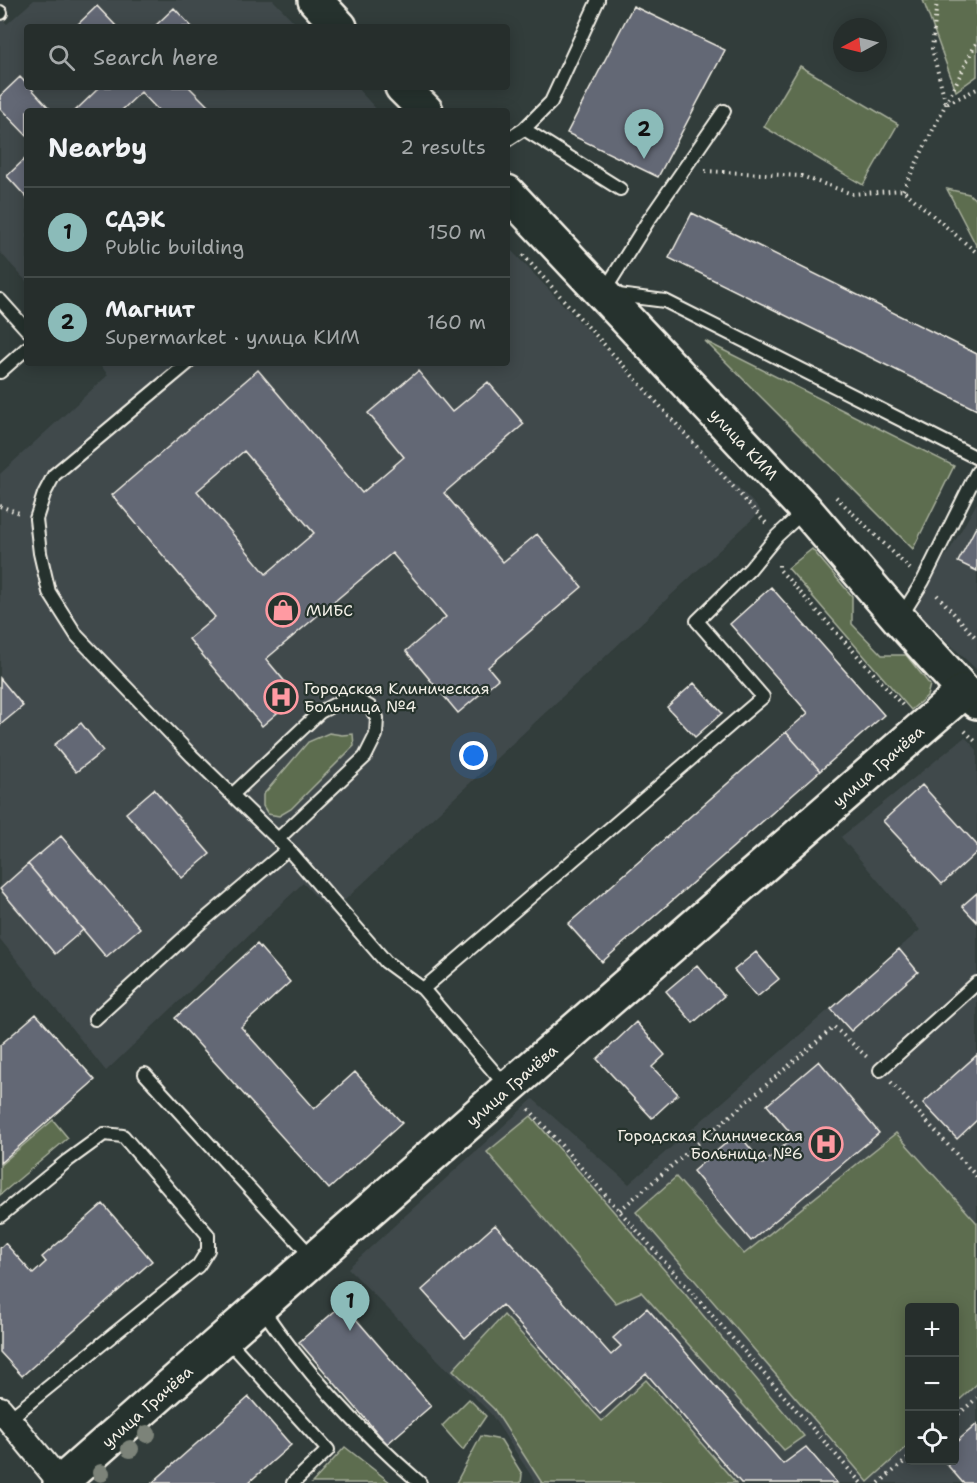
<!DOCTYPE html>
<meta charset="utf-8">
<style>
body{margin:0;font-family:"Shantell Sans",sans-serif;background:#323a38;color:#f1f3f6}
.controls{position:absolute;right:18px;bottom:18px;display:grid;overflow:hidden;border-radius:6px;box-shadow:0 3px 15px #0003}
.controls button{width:54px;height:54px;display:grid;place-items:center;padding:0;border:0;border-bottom:2px solid #424a48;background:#262e2c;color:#f1f3f6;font:30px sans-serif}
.compass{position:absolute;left:833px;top:18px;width:54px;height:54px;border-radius:50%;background:#262e2c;box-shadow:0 3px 15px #0003;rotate:263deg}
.you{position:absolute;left:474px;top:756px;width:21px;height:21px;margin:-15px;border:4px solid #fff;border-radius:50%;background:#1a73e8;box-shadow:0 0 0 9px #1a73e833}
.badge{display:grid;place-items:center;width:39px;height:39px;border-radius:50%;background:#8bbbb9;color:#111;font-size:20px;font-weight:700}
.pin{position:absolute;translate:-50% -50px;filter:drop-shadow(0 2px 3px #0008)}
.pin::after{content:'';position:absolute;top:32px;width:21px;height:18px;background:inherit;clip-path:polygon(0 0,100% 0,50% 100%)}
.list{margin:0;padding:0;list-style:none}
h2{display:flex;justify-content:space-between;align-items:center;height:78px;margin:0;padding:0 24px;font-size:26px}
h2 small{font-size:20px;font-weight:400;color:#a4a8a9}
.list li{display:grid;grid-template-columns:39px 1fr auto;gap:18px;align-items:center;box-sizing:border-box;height:90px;padding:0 24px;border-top:2px solid #424a48}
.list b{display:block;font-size:22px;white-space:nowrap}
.list p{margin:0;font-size:20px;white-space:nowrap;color:#a4a8a9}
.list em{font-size:20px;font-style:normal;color:#a4a8a9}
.icon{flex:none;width:33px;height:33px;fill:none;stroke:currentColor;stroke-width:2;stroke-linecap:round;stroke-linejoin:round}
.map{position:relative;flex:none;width:977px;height:1483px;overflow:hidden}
.search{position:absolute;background:#262e2c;box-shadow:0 3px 15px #0003;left:24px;top:24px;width:486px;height:66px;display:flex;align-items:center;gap:15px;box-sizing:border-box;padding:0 21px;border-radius:6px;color:#a4a8a9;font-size:22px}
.panel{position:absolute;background:#262e2c;box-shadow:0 3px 15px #0003;left:24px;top:108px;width:486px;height:258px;border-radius:6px}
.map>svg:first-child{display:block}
</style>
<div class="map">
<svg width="977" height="1483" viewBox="0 0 977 1483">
<rect width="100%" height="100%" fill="#323d3b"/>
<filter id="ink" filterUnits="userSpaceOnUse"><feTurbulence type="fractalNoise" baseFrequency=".0167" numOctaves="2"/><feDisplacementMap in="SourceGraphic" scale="12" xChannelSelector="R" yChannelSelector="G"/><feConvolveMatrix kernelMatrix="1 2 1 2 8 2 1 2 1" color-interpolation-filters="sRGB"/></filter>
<g filter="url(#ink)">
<path fill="#414a4c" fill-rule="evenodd" d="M34 0H273L299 27H27V87H356L378 111H27V282L0 252V17L7 24Z
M507 246 761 511 331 913 303 883 106 1071 0 939V474L108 375 99 363H507Z
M977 503V670L911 607 951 548Z
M965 737 977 750V1483H536L491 1414 348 1268 533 1099 629 1184 920 930 841 837ZM910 1308H954V1460H910Z"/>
<path fill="#5d6d50" stroke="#a8af9c" stroke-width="1.5" d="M923 0H977V76L956 91Z
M800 66 898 124 863 185 764 127Z
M947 189 969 194 977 201V247Z
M705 341 954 466 913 549Z
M812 549 852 596V624L882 655H906L930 685 927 696 911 710 788 568Z
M329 733 342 735 353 734 354 746 291 809 279 816 268 814 263 806V795L308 742Z
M531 1116 686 1295 804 1436 784 1450 641 1292 616 1303 487 1152Z
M53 1120 68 1138 0 1195V1165Z
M896 1133 977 1223V1384L955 1404 954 1308H910L909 1445 868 1482 636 1212 676 1177 744 1254Z
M504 1315 602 1421 646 1380 736 1483H542L494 1409 453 1370Z
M469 1399 486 1416 463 1450 442 1426Z
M481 1436 501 1440 522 1474 521 1483H456Z
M345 1447 391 1483H312Z"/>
<path fill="#646774" stroke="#f4f1e8" stroke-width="1.5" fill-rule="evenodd" d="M97 6 117 27H75Z
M633 6 725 50 658 177 567 133Z
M174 8 192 27H154Z
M20 77 27 84V87H30L52 111H27V136L0 108V96Z
M100 87H189L212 110 159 111 141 92 121 111H75Z
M27 157V198L7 176Z
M692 213 977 354V410L669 258Z
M258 370 362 493 404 457 368 413 418 371 452 412 488 382 524 424 444 493 503 562 537 534 582 587 488 667 498 679 458 713 406 651 446 617 392 553 266 659 297 696 262 726 189 639 215 617 112 495ZM244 451 314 533 266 574 197 491Z
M977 525V571L958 562Z
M771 587 884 715 820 771 786 732 808 713 730 624Z
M0 678 23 706 0 725Z
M694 683 722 713 695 737 667 707Z
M81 723 103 751 76 772 54 745Z
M786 732 820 771 602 962 568 924Z
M922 785 977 845V852L942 884 883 821Z
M154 789 210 854 182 878 126 813Z
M61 836 140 928 106 957 28 864Z
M28 864 83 930 55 954 0 889Z
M977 893V922L962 906Z
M257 944 290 982 241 1027 314 1109 355 1072 402 1123 329 1189 175 1018Z
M899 949 918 972 851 1031 831 1009Z
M756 952 779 979 757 997 734 970Z
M697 965 724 996 693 1023 666 991Z
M36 1014 95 1080 0 1163V1045Z
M636 1022 665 1055 652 1067 678 1094 652 1118 597 1059Z
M977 1055V1120L957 1139 923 1103Z
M819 1061 879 1133 751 1241 693 1171 738 1133 763 1164 794 1137 767 1105Z
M103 1204 152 1261 22 1376 0 1352V1248L5 1243 33 1274 46 1262 42 1257Z
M495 1225 611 1355 621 1346 613 1338 647 1308 783 1464 806 1447 837 1483H741L646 1373 600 1414 502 1305 465 1338 422 1290Z
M343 1304 431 1406 387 1444 299 1342Z
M249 1397 291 1445 248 1483H152Z
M977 1424V1483H963L943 1460H954V1444Z"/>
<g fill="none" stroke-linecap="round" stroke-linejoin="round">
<defs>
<path id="lane" d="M0 12 1 13
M724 111 648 221 603 293 665 301 977 458
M524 129 620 189
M507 140 524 129 551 102 598 0
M0 300 27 330
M188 363 54 475 44 494 36 519 40 553 49 592 77 636 192 756 288 849 386 962 423 989 507 1087
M0 372 27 348
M900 618 923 581 977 472
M232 795 320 712 341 701 357 700 370 707 377 718 376 735 365 757 278 839
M423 989 763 697 697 621 750 569 777 536 805 510
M95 1019 197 926 288 849
M880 1070 977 983
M145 1074 312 1257
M0 1216 67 1161 104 1134 123 1136 208 1235V1250L198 1266 9 1419
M261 1307C305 1372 361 1432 420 1483
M226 1338 328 1450 293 1483"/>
<path id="street" d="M0 1409 61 1483"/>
<g id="secondary">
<path d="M315 0 340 27"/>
<path d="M402 87 426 111"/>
<path id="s1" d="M507 192 805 509 899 619 964 691 977 702"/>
<path id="s2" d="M60 1483 508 1088 964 691"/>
</g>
</defs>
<use href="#lane" stroke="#f4f1e8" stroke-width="16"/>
<use href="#street" stroke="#f4f1e8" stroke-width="28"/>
<use href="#secondary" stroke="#f4f1e8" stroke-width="38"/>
<path stroke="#f4f1e8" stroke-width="4" stroke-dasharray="1.5 4.5" stroke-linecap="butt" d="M937 0 932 49 946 104 977 89
M705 171 801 176 852 194 903 190 977 253
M903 190 977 41
M523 255 766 523
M836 497 910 569
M0 506 19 513
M779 565V569L904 707
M937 595 977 639
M965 731 977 743
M891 1082 977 1177
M529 1109 861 1483
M620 1210 834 1027 867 1057
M954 1418 977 1398
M879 1483 910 1457"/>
<use href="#lane" stroke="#26332d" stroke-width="12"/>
<use href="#street" stroke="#26332d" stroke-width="24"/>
<use href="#secondary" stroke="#26332d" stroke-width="33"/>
</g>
<g fill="#7c8379">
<circle cx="147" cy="1434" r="9"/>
<circle cx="130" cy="1449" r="9"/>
<circle cx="101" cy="1473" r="9"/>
</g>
</g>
<defs>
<symbol id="shop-ring" viewBox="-11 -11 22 22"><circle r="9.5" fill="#26332d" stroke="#ff9aa2" stroke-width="1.5"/><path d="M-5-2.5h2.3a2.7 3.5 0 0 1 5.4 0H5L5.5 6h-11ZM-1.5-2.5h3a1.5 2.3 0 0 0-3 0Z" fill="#ff9aa2"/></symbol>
<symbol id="hospital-ring" viewBox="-11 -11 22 22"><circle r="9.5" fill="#26332d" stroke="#ff9aa2" stroke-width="1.5"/><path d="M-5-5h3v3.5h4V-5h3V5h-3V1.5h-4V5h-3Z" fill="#ff9aa2"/></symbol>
</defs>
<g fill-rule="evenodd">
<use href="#shop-ring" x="264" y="591" width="38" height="38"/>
<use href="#hospital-ring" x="262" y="678" width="38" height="38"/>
<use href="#hospital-ring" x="807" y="1125" width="38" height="38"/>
</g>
<g text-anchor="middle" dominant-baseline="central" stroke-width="4.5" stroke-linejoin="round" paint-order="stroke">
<g font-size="16" fill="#f4f1e8" stroke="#26332d">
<text stroke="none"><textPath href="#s1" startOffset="346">улица КИМ</textPath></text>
<text stroke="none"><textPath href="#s2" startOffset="1088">улица Грачёва</textPath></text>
<text stroke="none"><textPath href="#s2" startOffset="602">улица Грачёва</textPath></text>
<text stroke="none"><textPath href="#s2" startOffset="116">улица Грачёва</textPath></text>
</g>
<g font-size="16" fill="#f4f1e8" stroke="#26332d" text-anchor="start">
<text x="306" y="610">МИБС</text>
<text x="304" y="688">Городская Клиническая<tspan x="304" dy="18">Больница №4</tspan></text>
<text x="803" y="1135" text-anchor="end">Городская Клиническая<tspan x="803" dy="18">Больница №6</tspan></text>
</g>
</g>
</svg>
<div class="controls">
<button>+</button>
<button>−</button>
<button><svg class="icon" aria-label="locate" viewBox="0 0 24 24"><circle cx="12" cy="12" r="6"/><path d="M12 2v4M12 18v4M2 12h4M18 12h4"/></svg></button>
</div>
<svg class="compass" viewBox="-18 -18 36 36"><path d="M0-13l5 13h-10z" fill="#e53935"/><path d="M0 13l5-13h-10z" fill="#a4a8a9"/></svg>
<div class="you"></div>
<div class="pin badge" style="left:350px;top:1331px">1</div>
<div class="pin badge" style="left:644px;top:159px">2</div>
<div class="search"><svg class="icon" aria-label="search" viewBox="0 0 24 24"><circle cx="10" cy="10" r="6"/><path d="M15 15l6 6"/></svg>Search here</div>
<section class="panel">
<h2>Nearby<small>2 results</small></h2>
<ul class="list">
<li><span class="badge">1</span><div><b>СДЭК</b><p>Public building</p></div><em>150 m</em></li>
<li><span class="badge">2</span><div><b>Магнит</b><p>Supermarket · улица КИМ</p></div><em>160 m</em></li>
</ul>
</section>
</div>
